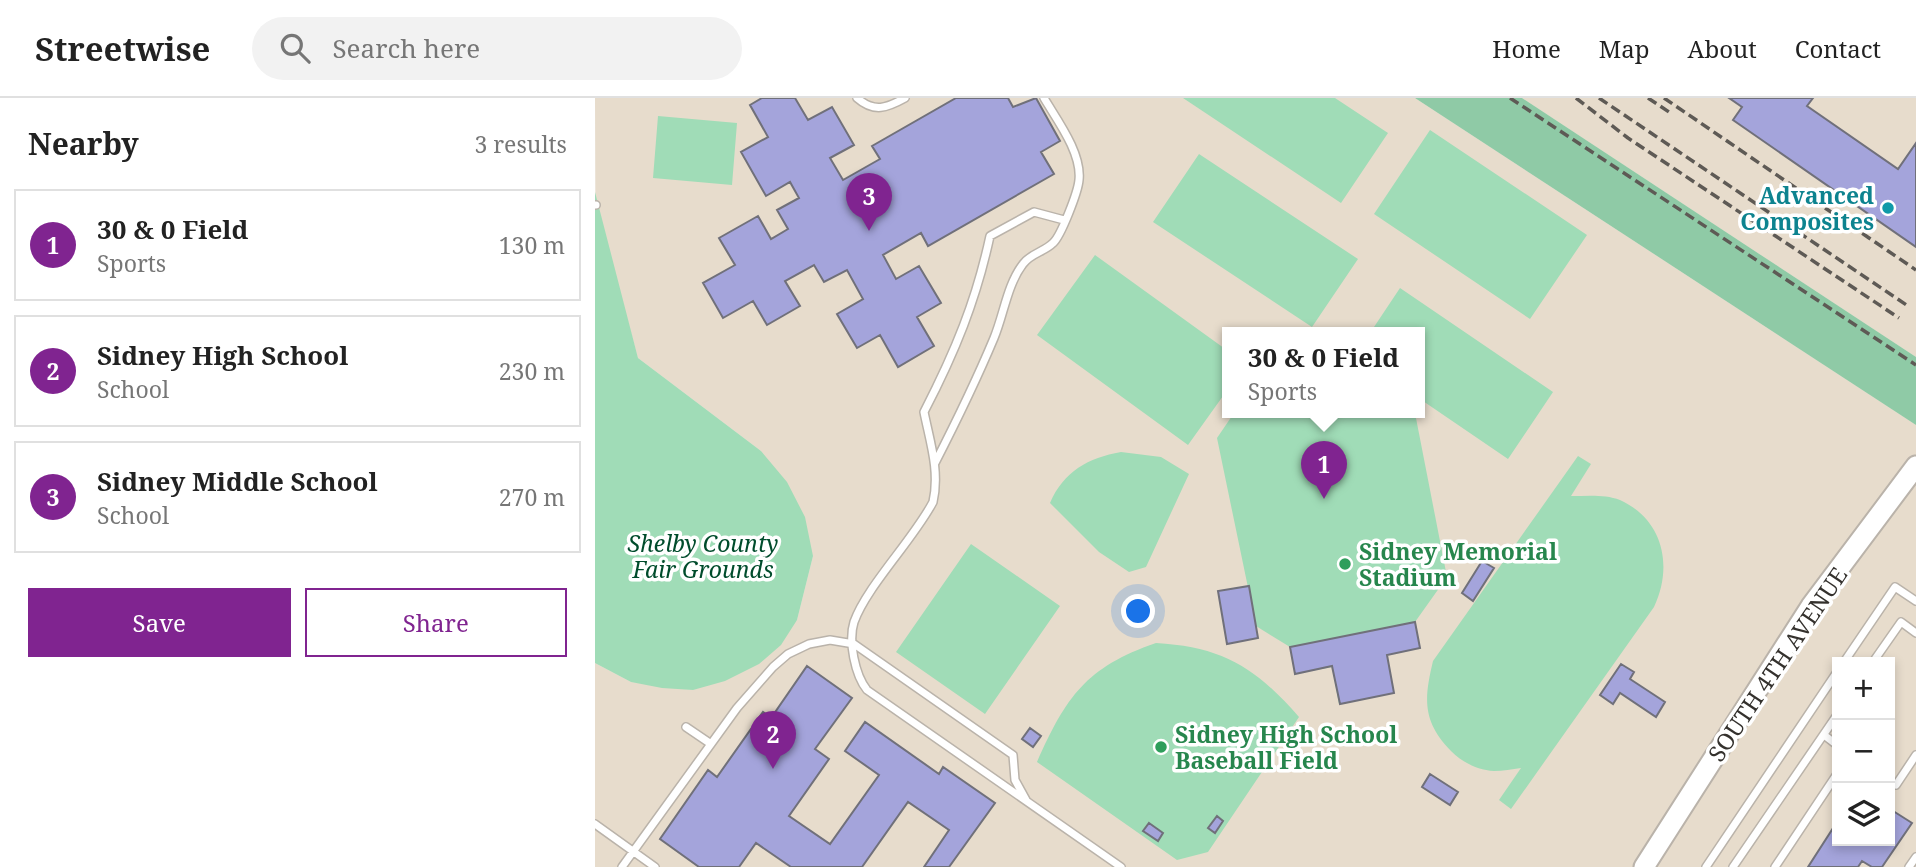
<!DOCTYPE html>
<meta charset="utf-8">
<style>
body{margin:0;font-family:"Noto Serif",serif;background:#f2f2f2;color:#222}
.controls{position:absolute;right:21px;bottom:21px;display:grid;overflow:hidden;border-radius:0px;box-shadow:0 4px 10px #0003}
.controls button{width:63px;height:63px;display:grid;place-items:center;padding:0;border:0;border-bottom:2px solid #e0e0e0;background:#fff;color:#222;font:35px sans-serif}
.you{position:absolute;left:544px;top:514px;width:24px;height:24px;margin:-18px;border:5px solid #fff;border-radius:50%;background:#1a73e8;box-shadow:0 0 0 10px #1a73e833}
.badge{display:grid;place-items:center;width:46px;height:46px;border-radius:50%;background:#802490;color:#fff;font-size:23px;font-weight:700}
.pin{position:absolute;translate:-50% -58px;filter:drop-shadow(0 2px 4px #0008)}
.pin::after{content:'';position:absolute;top:37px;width:24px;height:21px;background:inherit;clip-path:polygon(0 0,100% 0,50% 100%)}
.popup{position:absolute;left:627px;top:229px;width:203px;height:91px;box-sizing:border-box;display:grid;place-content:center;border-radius:0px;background:#fff;filter:drop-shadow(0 2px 5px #0005);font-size:23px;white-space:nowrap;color:#767676}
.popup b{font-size:26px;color:#222}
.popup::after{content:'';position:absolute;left:50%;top:100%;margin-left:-14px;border:14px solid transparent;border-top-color:#fff}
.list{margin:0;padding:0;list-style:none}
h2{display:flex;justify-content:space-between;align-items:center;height:91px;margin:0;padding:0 28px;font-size:30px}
h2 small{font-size:23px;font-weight:400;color:#767676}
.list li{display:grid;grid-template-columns:46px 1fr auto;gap:21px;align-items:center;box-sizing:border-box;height:112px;margin:0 14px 14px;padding:0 14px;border:2px solid #e0e0e0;border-radius:0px}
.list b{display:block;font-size:26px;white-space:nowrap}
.list p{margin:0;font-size:23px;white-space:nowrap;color:#767676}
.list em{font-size:23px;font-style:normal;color:#767676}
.actions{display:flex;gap:14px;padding:21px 28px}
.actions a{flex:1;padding:16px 0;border:2px solid #802490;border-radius:0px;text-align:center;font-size:24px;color:#802490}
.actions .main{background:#802490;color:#fff}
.icon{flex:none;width:38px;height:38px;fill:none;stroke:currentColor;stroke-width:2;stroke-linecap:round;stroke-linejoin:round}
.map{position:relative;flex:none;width:1321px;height:769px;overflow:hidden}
header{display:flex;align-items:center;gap:42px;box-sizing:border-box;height:98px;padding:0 35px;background:#fff;border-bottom:2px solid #e0e0e0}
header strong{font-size:33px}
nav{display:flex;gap:38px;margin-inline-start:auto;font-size:24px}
.search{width:490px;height:63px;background:#f2f2f2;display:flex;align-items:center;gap:18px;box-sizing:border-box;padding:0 24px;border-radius:38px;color:#767676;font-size:26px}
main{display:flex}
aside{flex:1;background:#fff}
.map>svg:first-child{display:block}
</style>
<header>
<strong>Streetwise</strong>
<div class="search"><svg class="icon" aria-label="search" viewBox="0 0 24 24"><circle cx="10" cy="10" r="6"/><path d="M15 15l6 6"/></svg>Search here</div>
<nav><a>Home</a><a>Map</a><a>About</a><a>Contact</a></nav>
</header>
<main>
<aside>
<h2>Nearby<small>3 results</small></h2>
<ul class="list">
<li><span class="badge">1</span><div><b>30 &amp; 0 Field</b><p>Sports</p></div><em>130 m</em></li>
<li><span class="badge">2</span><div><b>Sidney High School</b><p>School</p></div><em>230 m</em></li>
<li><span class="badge">3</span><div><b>Sidney Middle School</b><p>School</p></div><em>270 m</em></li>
</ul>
<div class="actions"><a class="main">Save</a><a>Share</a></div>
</aside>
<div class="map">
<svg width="1321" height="769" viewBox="0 0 1321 769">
<rect width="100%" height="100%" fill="#eee7dd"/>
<path fill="#e7dccc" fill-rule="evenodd" d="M0 0H820L1321 327V769H0V565L36 584 98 592 202 522 218 458 166 353 43 260 1 107ZM633 235H825V315H633ZM1242 564H1295V743H1242Z
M927 0H1321V259Z"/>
<path fill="#a0dcb7" d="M588 0H740L793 35 746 105Z
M63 18 142 25 137 87 58 80Z
M835 32 992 137 935 221 779 116Z
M604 56 763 161 717 229 558 124Z
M0 94 43 260 166 353 192 384 210 419 218 458 202 522 186 547 164 566 130 583 98 592 67 590 36 584 0 565Z
M500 157 633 253V291L593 347 442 237Z
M805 190 958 294 913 361 825 301V235H775Z
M639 315H820L852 479 820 524 825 550 792 557 799 595 744 606 737 569 700 576 695 549 661 528 622 340Z
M526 354 566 359 594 376 551 469 534 474 504 454 455 405C469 373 493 360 526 354Z
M983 358 996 366 976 398C992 398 1010 396 1025 402 1069 422 1078 469 1059 509L916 711 904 702 926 670C917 671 908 673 899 673 882 672 867 664 856 653 827 623 829 601 838 563Z
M376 446 465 508 390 616 301 554Z
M561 545C628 549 660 569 704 619L613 754 582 762 442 664C471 599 491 569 561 545Z"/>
<path fill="#8fcaa6" d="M820 0H927L1321 259V327Z"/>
<path fill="#a4a4db" stroke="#70707a" stroke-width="2" d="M167 0H200L213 22 237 9 259 47 235 60 248 82 285 61 277 48 361 0H413L418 9 441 0 465 43 446 54 459 76 333 148 326 135 288 157 301 181 324 168 346 205 322 219 339 248 303 269 285 237 262 250 242 216 268 201 252 172 229 184 219 167 190 183 205 208 172 227 158 203 128 220 108 185 140 167 124 140 163 118 176 141 193 131 182 112 204 100 195 84 171 98 146 54 173 39 155 7Z
M1134 0H1218L1212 8 1303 71 1321 45V149L1138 22 1147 9Z
M887 463 899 470 878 503 867 495Z
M654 488 663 540 632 546 623 493Z
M820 524 825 550 792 557 799 595 745 606 737 568 700 576 695 549Z
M1026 566 1039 574 1035 581 1070 604 1061 619 1025 595 1018 606 1005 597Z
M212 568 257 600 220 651 234 661 194 718 235 746 284 677 250 653 270 624 344 676 348 669 400 705 354 769H329L354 732 313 704 267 769H196L161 745 144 769H104L65 741 113 672 122 679 168 614 176 620Z
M435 630 446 638 438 649 427 641Z
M835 676 863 694 855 707 827 689Z
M1295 711 1317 725 1287 769H1277L1267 763 1263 769H1213L1242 724V743H1295Z
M622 718 628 723 620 735 613 730Z
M554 725 568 735 563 743 548 733Z"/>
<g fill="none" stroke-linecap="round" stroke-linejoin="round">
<defs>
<path id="lane" d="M262 0C279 15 292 10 310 0
M0 107H1
M469 122 439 114 395 138C381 203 360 254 329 314 335 344 345 373 338 404 318 442 272 488 259 524 253 543 260 577 272 592L526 769
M340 365C361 324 381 283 399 240 409 216 412 187 428 166 436 155 449 154 458 145 466 138 483 94 484 82 487 55 462 22 449 0
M1249 564 1300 489 1321 503
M1278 564 1306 524 1321 535
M91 629 116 646
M1229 637 1242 647
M1295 683 1301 687 1321 657
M0 726 60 769
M27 769 142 610 178 569 193 556 214 546 235 542 259 546 418 657 420 682 431 702
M1111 769 1242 574
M1138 769 1242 617
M1180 769 1242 676
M1314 769 1321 759"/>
<path id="secondary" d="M1049 769 1216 508 1321 368"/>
</defs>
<use href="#lane" stroke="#bab3aa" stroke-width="10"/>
<use href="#secondary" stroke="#bab3aa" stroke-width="23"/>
<use href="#lane" stroke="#fff" stroke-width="7"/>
<use href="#secondary" stroke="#fff" stroke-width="19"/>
<path stroke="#5e5a55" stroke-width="3.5" stroke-dasharray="10 5" stroke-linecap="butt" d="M915 0 1321 267
M981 0 1033 40 1304 220
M1004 0 1313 208
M1053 0 1074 14
M1069 0 1321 172"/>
</g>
<circle fill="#0f9aa8" stroke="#fff" stroke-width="2.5" cx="1293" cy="110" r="7"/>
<g fill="#2e9e5b" stroke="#fff" stroke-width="2.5">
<circle cx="750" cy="466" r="7"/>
<circle cx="566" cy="649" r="7"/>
</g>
<g text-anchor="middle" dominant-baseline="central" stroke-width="7" stroke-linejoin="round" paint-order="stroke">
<g font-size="23" font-weight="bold" fill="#0d838f" stroke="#fff" text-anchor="end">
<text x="1279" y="97">Advanced<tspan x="1279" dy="26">Composites</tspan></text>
</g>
<g font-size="23" font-style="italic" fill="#004c2c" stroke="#fff">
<text x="108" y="445">Shelby County<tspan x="108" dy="26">Fair Grounds</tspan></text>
</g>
<g font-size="23" font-weight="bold" fill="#27864d" stroke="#fff" text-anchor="start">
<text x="764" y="453">Sidney Memorial<tspan x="764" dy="26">Stadium</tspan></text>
<text x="580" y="636">Sidney High School<tspan x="580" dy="26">Baseball Field</tspan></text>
</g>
<g font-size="23" fill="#34312d" stroke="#fff">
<text transform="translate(1182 566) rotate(-56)">SOUTH 4TH AVENUE</text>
</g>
</g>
</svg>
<div class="controls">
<button>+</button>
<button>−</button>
<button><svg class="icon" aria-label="layers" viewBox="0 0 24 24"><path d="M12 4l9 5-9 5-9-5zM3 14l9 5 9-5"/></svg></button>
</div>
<div class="you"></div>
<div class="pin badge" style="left:729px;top:401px">1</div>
<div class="popup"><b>30 &amp; 0 Field</b>Sports</div>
<div class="pin badge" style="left:178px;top:671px">2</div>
<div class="pin badge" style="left:274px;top:133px">3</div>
</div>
</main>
